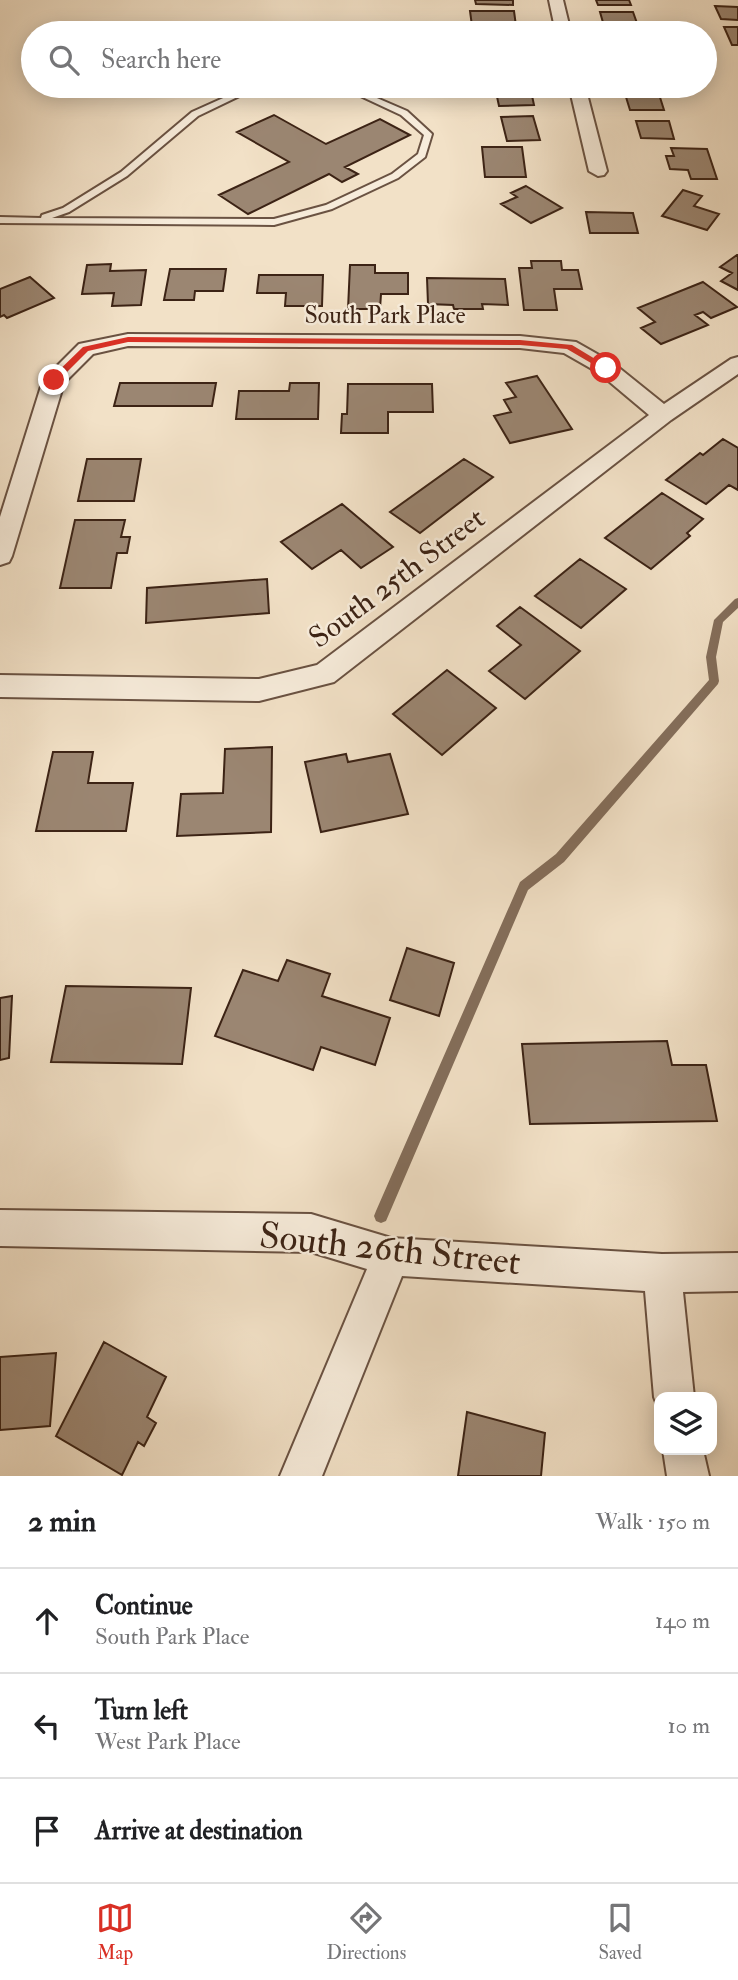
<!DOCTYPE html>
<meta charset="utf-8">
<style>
body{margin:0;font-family:"IM FELL Double Pica",serif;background:#f2f2f2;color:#202124}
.controls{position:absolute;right:21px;bottom:21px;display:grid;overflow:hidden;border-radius:14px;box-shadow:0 4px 18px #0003}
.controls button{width:63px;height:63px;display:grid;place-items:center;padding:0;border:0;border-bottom:2px solid #e0e0e0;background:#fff;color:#202124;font:35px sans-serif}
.stop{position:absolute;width:21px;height:21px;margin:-16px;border:5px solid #d93025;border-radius:50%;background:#fff}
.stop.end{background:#d93025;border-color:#fff;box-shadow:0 2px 7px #0008}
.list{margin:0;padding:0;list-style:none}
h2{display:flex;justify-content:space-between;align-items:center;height:91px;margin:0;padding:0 28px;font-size:30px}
h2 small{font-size:23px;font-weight:400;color:#757577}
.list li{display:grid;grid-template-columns:46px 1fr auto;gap:21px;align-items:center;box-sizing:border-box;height:105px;padding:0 28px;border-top:2px solid #e0e0e0}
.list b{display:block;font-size:26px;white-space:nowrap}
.list p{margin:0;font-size:23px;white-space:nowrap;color:#757577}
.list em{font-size:23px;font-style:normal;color:#757577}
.icon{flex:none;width:38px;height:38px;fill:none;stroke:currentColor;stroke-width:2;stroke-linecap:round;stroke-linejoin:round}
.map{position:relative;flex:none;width:738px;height:1476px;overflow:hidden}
.search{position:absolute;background:#fff;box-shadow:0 4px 18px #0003;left:21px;right:21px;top:21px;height:77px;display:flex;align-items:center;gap:18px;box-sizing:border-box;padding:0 24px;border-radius:38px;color:#757577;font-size:26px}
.sheet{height:406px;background:#fff}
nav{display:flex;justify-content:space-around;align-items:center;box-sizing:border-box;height:98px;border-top:2px solid #e0e0e0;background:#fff;font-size:19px;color:#757577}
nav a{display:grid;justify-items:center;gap:4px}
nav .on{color:#d93025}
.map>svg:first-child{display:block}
</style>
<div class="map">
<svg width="738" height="1476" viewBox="0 0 738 1476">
<rect width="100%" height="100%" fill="#f2e1c7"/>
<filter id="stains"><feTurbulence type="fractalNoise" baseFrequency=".00286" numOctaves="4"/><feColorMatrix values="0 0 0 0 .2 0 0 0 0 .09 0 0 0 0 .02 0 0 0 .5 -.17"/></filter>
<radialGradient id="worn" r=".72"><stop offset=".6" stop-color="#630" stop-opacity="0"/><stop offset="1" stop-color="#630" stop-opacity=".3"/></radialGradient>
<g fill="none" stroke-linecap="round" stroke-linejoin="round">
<path fill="#846e5b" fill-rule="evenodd" d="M738 598V608L723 622 716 657 719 681 718 684 564 862 528 890 386 1221 381 1223 376 1221 374 1216 376 1211 520 882 556 854 709 680 706 657 714 620 735 599Z"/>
</g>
<path fill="#9b8672" stroke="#3c2315" stroke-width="2" d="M475 0H513V5L476 4Z
M596 0H629L631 5H598Z
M715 6 738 7V20L721 19Z
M470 11H514L516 26H472Z
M600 12H633L638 26H604Z
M724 27H738V45H732Z
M631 88H657L664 110H630L626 97H634Z
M531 91 534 105 499 106 496 92Z
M274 115 326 144 380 119 410 135 345 167 358 174 342 182 329 174 248 214 219 195 289 162 237 132Z
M533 116 540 140 507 141 501 117Z
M636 121H669L674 139 641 138Z
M482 147H522L526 177H485Z
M671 148 707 149 717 179H691L688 170 670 169 666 156H674Z
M526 186 562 208 531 223 501 204 517 197 511 193Z
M683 190 702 196 694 206 719 214 707 230 662 216Z
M586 212 633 213 638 233H590Z
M737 255H738V290L721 281 732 273 720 267Z
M531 261H561L562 270H578L582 289H554L557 310H524L519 268H532Z
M111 264 110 271 146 270 141 305 112 306 114 293 82 294 87 265Z
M350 265H375V273H408V294H381L380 309H348Z
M170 269H226L223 291H195L194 300H164Z
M259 275H323L322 306H285L286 293H257Z
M30 277 54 298 7 318 4 315 0 317V289Z
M427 278 505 279 508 305 482 304 483 309H454L453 305 428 304Z
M703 282 737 307 711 318 703 312 695 315 708 325 661 344 641 328 655 322 638 308Z
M537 376 572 429 510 443 494 416 511 412 504 400 516 397 506 383Z
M120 383H216L212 406H114Z
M290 383H319L318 419H236L239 391H289Z
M348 384H432L433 412H388V433H341L342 414H347Z
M723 439 738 448V490L729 485 706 504 666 480 700 453 703 455Z
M87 459H141L134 501H78Z
M464 459 493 477 420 533 390 512Z
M662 493 703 519 687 533 690 536 651 569 605 538Z
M342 504 393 547 361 568 341 550 312 569 281 542Z
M75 520H125L121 537H130L127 553H117L111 588H60Z
M580 559 626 589 581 628 535 596Z
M267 579 269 613 146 623 147 588Z
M520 607 580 651 525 699 489 671 521 645 497 626Z
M447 670 496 708 442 755 393 714Z
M272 747 271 832 177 836 181 794 223 793 225 749Z
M53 752H93L88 783H133L126 831H36Z
M346 754 348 762 390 754 408 814 321 832 305 762Z
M407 948 454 963 439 1016 390 1000Z
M287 960 330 974 322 996 390 1018 375 1065 321 1047 313 1070 215 1036 243 970 278 981Z
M66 986 191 988 182 1064 51 1062Z
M12 996 9 1058 0 1060V998Z
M667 1041 672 1065H706L717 1121 530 1124 522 1044Z
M104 1342 166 1377 147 1417 156 1423 144 1446 138 1442 122 1475 56 1436Z
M56 1353 50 1426 0 1430V1357Z
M467 1412 545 1433 541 1476H458Z"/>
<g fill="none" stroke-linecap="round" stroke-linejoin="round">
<defs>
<path id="lane" d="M250 86H260L198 116 127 176 69 212 52 218 274 219 326 205 392 174 418 154 424 135 401 115 339 86H349L407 111 432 134 425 157 398 178 332 209 274 225 0 223V217L41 218 42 215 63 208 121 172 192 112Z"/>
<path id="street" d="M549 0H563L571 33H556Z
M569 86H585L607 171 604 175 598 176 589 171Z
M128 334 520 336 576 342 613 363 664 404 731 359 738 357V374L671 420 334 682 259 701 0 697V675L259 679 317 665 649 415 599 373 564 353 520 348 128 346 93 354 64 383 12 556 9 562 0 565V517L43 380 79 344Z
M0 1210 311 1214 391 1238 662 1254 738 1253V1291L683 1292 694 1397H659V1410L654 1397 645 1291 402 1276 322 1476H280L367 1269 311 1252 0 1246Z
M663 1450H703L709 1476H667Z"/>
</defs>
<use href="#lane" stroke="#6a5242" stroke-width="4"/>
<use href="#street" stroke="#6a5242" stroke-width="4"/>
<use href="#lane" fill="#f7ecdb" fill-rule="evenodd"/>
<use href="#street" fill="#f7ecdb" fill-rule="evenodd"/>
</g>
<path fill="#d93025" d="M128 337 520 340 572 345 610 368 603 370 567 349 520 345 128 342 88 351 57 382 49 380 83 347Z"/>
<g text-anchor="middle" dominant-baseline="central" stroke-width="5" stroke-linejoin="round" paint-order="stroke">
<g font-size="24" fill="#3c2315" stroke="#f7ecdb">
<text x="385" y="315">South Park Place</text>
</g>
<g font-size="30" fill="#3c2315" stroke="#f7ecdb">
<text transform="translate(397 578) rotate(-37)">South 25th Street</text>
</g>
<g font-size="37" fill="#3c2315" stroke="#f7ecdb">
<text transform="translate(390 1249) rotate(6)">South 26th Street</text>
</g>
</g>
<rect width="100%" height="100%" filter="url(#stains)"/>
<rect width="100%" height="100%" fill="url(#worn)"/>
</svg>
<div class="controls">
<button><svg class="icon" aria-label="layers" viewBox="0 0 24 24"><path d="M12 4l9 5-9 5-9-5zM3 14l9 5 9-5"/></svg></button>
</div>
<div class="stop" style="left:606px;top:368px"></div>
<div class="stop end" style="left:54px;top:380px"></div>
<div class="search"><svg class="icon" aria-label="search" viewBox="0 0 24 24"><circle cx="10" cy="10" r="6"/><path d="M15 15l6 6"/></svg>Search here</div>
</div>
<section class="sheet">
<h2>2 min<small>Walk · 150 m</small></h2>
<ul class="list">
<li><svg class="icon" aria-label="ahead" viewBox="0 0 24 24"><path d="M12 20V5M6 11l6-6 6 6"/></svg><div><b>Continue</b><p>South Park Place</p></div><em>140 m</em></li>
<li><svg class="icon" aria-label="left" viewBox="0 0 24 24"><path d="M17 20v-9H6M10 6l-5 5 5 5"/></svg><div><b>Turn left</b><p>West Park Place</p></div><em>10 m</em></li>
<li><svg class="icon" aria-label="arrive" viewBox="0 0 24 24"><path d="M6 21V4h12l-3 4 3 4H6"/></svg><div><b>Arrive at destination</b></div></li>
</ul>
</section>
<nav>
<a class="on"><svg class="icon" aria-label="map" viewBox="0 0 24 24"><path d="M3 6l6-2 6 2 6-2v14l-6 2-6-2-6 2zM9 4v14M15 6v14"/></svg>Map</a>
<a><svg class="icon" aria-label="directions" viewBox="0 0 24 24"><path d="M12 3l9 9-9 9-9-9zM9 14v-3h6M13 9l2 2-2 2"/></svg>Directions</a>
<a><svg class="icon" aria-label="saved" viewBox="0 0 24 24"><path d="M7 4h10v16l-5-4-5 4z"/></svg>Saved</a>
</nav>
